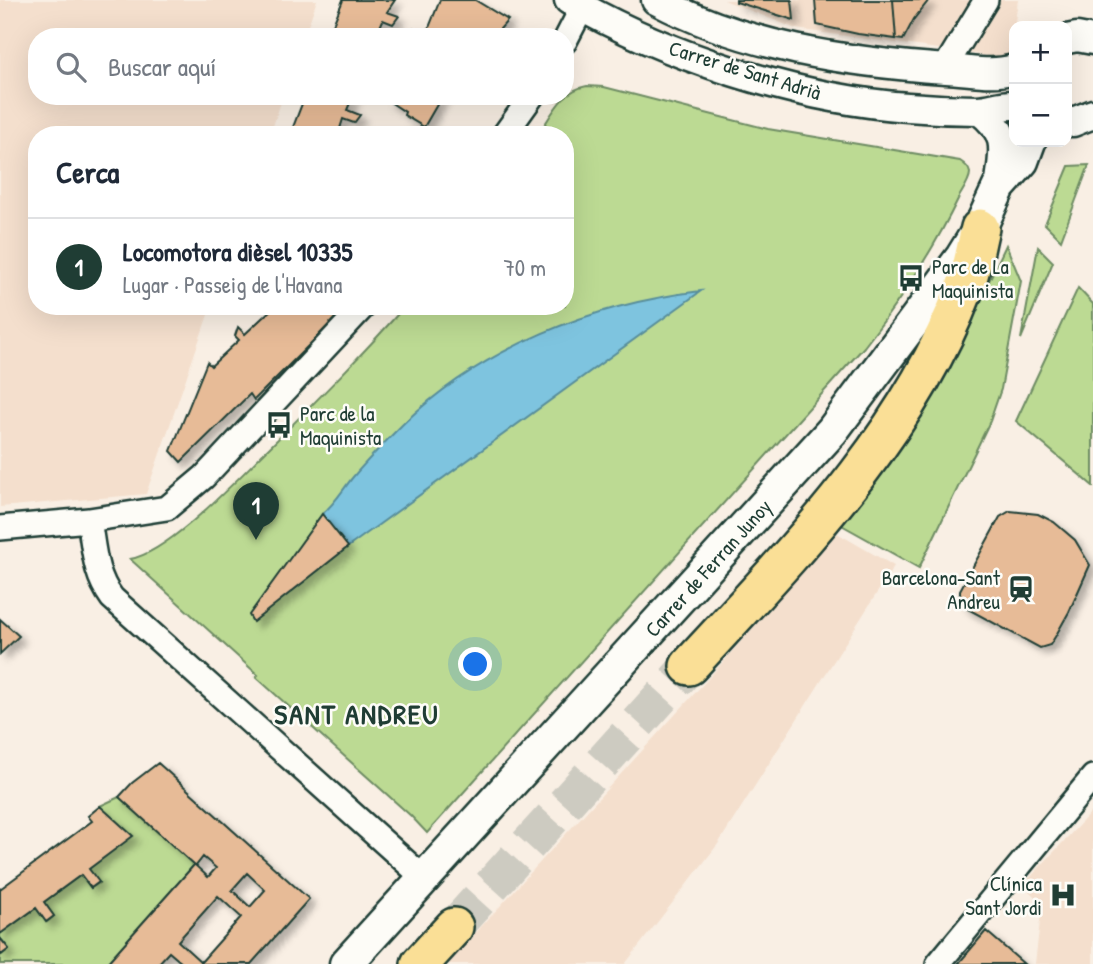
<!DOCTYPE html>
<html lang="es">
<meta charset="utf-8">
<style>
body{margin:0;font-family:"Patrick Hand",sans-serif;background:#f2f2f3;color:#1f2937}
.controls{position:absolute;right:21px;top:21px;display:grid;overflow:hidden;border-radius:14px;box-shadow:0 7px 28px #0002}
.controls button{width:63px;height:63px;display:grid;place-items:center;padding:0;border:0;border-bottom:2px solid #e0e1e3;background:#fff;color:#1f2937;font:35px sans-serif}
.you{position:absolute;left:476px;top:665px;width:24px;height:24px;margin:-18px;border:5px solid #fff;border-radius:50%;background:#1a73e8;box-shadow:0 0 0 10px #1a73e833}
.badge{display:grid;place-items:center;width:46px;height:46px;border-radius:50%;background:#1f3d34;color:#fff;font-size:23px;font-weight:700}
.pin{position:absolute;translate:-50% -58px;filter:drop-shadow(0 2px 4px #0008)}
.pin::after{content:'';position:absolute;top:37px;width:24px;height:21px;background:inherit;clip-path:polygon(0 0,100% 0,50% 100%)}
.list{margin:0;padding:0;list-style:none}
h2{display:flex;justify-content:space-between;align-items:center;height:91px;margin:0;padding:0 28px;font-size:30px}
h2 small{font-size:23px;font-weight:400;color:#747a83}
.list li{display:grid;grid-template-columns:46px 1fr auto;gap:21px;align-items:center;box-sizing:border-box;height:98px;padding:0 28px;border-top:2px solid #e0e1e3}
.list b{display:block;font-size:26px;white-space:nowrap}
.list p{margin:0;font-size:23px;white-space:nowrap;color:#747a83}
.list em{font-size:23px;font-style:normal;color:#747a83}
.icon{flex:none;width:38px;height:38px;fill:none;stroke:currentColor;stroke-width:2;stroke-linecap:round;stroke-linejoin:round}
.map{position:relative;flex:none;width:1093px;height:964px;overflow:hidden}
.search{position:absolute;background:#fff;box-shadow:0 7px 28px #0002;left:28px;top:28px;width:546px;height:77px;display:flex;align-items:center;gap:18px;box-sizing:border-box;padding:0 24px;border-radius:28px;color:#747a83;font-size:26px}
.panel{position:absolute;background:#fff;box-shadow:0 7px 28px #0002;left:28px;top:126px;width:546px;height:189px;border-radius:28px}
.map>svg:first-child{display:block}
</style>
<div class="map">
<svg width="1093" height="964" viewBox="0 0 1093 964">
<defs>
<filter id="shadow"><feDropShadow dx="6" dy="6" stdDeviation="3.5" flood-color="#0004"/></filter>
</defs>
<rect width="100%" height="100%" fill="#f9efe4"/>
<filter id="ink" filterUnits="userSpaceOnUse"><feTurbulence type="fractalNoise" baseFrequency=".0143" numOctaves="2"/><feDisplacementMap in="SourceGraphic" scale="14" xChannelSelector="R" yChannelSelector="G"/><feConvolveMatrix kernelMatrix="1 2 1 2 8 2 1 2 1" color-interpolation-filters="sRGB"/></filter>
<g filter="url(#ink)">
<path fill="#f4dfcd" d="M0 0H317L304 37H37V96H283L270 135H37V306H211L146 494 0 507Z
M724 0H1018L1010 59 796 29Z
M837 533 894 566 718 844 625 964H447L706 681Z
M1093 810V964H1035L1042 904 1023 885Z"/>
<path fill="#bcda93" stroke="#6e8c64" stroke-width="2" d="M587 86 604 87 768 129 960 161C965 164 969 167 970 173 970 180 963 190 959 197 933 251 901 300 864 347L427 833 411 816 256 677 258 675 130 559C170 553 244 472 275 442 319 398 364 353 405 306H565V135H538C552 115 561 90 587 86Z
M1089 165 1061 240 1045 224 1069 166Z
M1006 245 1021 281 1001 389 990 421 919 568 838 523 957 348Z
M1038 247 1053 262 1021 339Z
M1078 288 1093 304V486L1016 421Z
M119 797 194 865 106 964H0V953L2 955 9 949 0 938V934L36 908 47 922 54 916 44 902 81 875 91 888 99 883 89 869 100 806Z"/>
<path fill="#7ec4df" stroke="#588e9b" stroke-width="2" d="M701 291 348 547 322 514C335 504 343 489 353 477 369 458 387 440 404 423 484 347 593 304 701 291Z"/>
<path fill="#e7bb97" stroke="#1f3d34" stroke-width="2" fill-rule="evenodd" filter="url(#shadow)" d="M343 0H395L387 12 399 16 393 24 383 20 376 37H328Z
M440 0H475L508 20 493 37H412L414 28 426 35Z
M736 0H792L794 20 736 2Z
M815 0H893L896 39 858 34 817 25Z
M893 0H929L914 19 903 40 896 39Z
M305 96H353L347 110 360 115 354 123 343 119 338 135H290Z
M389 96H442L424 127 404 115 405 112 387 100Z
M275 306H348L254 400 250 394 181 462 171 451 207 362 211 366 239 340 235 336 238 327 245 334Z
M1010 511 1038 514 1054 522 1075 540 1090 565 1069 612 1055 637 1050 645 1040 648 966 608 960 599V590L1000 517Z
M322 514 348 547 253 622 249 615Z
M0 619 19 636 0 654Z
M158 763 309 899 251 964H183L169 952 158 964H106L194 865 119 797 132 783ZM203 857 216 868 208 877 196 866ZM247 873 265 890 250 907 232 890ZM218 896 241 917 201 962 178 941Z
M100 806 133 836 89 869 99 882 91 888 81 875 44 902 54 916 46 922 36 908 0 934V889L92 821 88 816Z
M986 931 1024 964H958Z
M0 938 9 949 1 955 0 953Z"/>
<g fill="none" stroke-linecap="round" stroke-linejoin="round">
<path stroke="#cdcbc1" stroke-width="37" stroke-dasharray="37 18" stroke-linecap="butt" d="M454 927 689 666"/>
<defs>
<path id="minor" d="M565 41 582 8
M944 69 986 0
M504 135 532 96
M89 520C94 548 94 574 112 598L425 879
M0 528 89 520 167 508 204 477 364 306
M938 964 1093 777"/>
<path id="tertiary" d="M569 0C666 56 796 99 908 107 931 109 955 110 977 110 990 110 1001 104 1014 105
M656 0C745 47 846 62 946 69 970 70 991 76 1014 69
M1067 39 1077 37 1093 40
M979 110C1011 134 1004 152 999 187
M1067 122H1073L1093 114"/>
<path id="secondary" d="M346 964 832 431 962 257 980 228 999 187 1022 161 1029 142"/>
<path id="trunk" d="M689 666C794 552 908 437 964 290 972 271 975 248 980 228
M420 964 454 927"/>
</defs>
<use href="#minor" stroke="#1f3d34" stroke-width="28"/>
<use href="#tertiary" stroke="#1f3d34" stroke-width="33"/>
<use href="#secondary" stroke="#1f3d34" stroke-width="37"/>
<use href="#trunk" stroke="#1f3d34" stroke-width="42"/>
<use href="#minor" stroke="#fdfcf7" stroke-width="23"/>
<use href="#tertiary" stroke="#fdfcf7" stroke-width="28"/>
<use href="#secondary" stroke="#fdfcf7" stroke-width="32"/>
<use href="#trunk" stroke="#fadf96" stroke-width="37"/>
</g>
</g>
<defs>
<symbol id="bus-bare" viewBox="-9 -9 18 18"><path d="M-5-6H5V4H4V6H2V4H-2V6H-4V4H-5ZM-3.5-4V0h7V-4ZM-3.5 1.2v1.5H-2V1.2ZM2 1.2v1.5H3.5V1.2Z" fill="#1f3d34" stroke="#fdfcf7" stroke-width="2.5" paint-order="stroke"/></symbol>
<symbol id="station-bare" viewBox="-9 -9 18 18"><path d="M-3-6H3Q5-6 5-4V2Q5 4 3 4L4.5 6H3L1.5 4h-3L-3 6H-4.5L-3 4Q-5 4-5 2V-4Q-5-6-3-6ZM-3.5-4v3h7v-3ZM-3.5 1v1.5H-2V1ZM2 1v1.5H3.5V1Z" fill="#1f3d34" stroke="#fdfcf7" stroke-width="2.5" paint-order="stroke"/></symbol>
<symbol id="hospital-bare" viewBox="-9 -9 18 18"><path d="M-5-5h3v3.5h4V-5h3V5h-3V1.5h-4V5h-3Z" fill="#1f3d34" stroke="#fdfcf7" stroke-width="2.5" paint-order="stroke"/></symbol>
</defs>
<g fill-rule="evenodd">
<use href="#bus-bare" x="892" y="259" width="38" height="38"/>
<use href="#bus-bare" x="260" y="406" width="38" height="38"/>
<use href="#station-bare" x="1002" y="570" width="38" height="38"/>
<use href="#hospital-bare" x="1044" y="876" width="38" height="38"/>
</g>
<g text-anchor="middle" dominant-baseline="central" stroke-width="5" stroke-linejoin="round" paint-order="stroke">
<g font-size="21" fill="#1f3d34" stroke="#fdfcf7">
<text transform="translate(745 70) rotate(17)">Carrer de Sant Adrià</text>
<text transform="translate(708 568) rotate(-48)">Carrer de Ferran Junoy</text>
</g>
<g font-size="21" fill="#1f3d34" stroke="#fdfcf7" text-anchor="start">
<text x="932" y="266">Parc de La<tspan x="932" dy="24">Maquinista</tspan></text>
<text x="300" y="413">Parc de la<tspan x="300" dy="24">Maquinista</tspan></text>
<text x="1000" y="577" text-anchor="end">Barcelona-Sant<tspan x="1000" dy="24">Andreu</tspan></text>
<text x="1042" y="883" text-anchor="end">Clínica<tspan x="1042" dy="24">Sant Jordi</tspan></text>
</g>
<g font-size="28" font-weight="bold" letter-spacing="2" fill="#1f3d34" stroke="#fdfcf7">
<text x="357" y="714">SANT ANDREU</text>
</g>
</g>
</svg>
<div class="controls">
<button>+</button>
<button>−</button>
</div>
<div class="you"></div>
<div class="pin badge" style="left:256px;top:540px">1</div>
<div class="search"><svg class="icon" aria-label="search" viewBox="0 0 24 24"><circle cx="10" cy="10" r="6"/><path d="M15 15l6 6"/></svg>Buscar aquí</div>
<section class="panel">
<h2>Cerca<small></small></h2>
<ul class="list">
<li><span class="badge">1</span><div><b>Locomotora dièsel 10335</b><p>Lugar · Passeig de l'Havana</p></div><em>70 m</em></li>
</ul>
</section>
</div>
